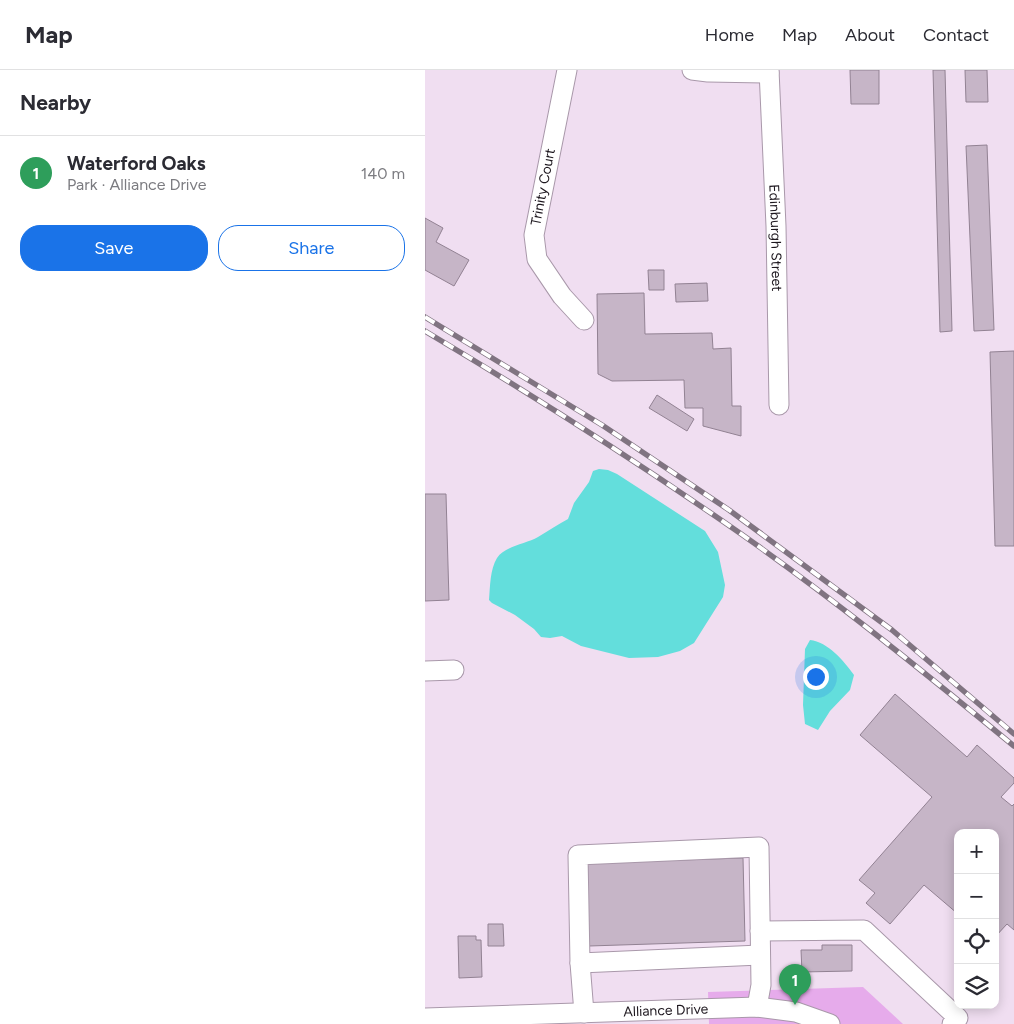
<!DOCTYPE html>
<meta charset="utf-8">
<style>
body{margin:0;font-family:Figtree,sans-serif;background:#f2f2f3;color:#2b2b33}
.controls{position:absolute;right:15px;bottom:15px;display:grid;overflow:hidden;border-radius:10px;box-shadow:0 2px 12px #0003}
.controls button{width:45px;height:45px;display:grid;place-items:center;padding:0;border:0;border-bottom:1px solid #e1e1e2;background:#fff;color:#2b2b33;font:25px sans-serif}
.you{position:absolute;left:390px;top:606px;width:18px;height:18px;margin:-12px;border:4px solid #fff;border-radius:50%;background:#1a73e8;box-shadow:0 0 0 8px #1a73e833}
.badge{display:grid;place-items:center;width:32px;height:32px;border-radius:50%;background:#1a73e8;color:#fff;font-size:16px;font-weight:700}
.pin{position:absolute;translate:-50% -41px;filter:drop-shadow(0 1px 2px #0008)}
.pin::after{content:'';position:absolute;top:26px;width:18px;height:15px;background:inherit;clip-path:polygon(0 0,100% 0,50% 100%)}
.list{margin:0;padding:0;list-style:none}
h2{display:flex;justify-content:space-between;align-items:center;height:65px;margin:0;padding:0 20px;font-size:21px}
h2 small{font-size:16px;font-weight:400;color:#7c7c81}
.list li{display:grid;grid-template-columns:32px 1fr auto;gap:15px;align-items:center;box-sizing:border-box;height:75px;padding:0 20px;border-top:1px solid #e1e1e2}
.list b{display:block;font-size:19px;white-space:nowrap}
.list p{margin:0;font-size:16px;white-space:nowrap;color:#7c7c81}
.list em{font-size:16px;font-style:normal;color:#7c7c81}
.actions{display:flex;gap:10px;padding:15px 20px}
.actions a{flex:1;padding:11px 0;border:1px solid #1a73e8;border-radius:20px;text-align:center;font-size:18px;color:#1a73e8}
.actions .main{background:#1a73e8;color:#fff}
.icon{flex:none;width:28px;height:28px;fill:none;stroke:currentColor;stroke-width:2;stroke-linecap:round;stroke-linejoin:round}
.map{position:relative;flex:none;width:589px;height:954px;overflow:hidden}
header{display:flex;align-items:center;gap:30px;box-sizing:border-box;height:70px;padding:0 25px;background:#fff;border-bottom:1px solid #e1e1e2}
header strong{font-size:24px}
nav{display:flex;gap:28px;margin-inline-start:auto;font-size:18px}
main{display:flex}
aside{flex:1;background:#fff}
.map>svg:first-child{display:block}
</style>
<header>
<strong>Map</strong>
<nav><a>Home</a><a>Map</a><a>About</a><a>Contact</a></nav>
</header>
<main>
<aside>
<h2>Nearby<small></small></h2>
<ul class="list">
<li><span class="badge" style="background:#2e9e5b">1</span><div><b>Waterford Oaks</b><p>Park · Alliance Drive</p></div><em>140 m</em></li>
</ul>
<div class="actions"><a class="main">Save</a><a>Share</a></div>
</aside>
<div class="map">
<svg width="589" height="954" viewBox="0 0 589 954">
<rect width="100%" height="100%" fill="#f0def1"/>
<path fill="#e6abeb" d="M438 917 478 954H284L283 922Z"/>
<path fill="#63dedc" d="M174 399 183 400 192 404 280 461 293 482 300 515 298 527 269 573 255 581 233 587 204 588 156 576 137 566 125 568 116 567 109 559 90 545 67 533 64 530C65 517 65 499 72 488 80 476 101 474 113 467 123 461 132 455 143 449L149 433 164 412 168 401Z
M385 570C403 572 419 591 429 605L425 620 405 641 393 660 380 654 378 635 380 579Z"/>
<path fill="#c6b5c7" stroke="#928293" d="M425 0H454V34H426Z
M508 0H520L527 261 515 262Z
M540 0H562L563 32H541Z
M562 75 569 260 549 261 541 76Z
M0 148 18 158 11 172 44 190 29 216 0 200Z
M223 200H239V220H224Z
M282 213 283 231 251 232 250 214Z
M219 223 220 264 287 263 288 279 306 278 307 336H316V366L278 356V338H260L259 310 187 311 173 304 172 224Z
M589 281V476H570L565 282Z
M232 325 269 349 262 361 224 338Z
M0 424H21L24 530 0 531Z
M470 624 542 687 552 675 589 708V713L576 727 587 736 589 734V860L582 854 570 867V763H533V844L499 815 465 854 441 833 450 823 434 810 507 727 435 665Z
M318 788 320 871 164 876 162 793Z
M63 854H78L79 876H63Z
M33 866H51V870H56L57 907 34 908Z
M397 875H427V901L377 902 376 880H397Z"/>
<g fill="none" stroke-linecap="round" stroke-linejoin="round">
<defs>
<g id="minor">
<path d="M142 0 109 165 112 189 137 226 159 250"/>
<path d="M267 0 283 2 344 3"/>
<path id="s1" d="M344 0 351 156 354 335"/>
<path d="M0 601 29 600"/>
<path d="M335 861 439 860 533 948 527 954"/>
<path d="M155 893 335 885"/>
<path d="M159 943 155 893 153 785 334 777 336 915 332 937"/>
<path id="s2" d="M0 948 332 937 371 942 405 954"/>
</g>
</defs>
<use href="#minor" stroke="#a998aa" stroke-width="21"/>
<use href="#minor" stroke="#fff" stroke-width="19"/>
<defs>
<path id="rail" d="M0 247 177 355 304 440 467 560 589 664
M0 261C101 321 200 384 296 450 398 520 494 598 589 676"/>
</defs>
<use href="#rail" stroke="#807481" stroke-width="5.5"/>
<use href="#rail" stroke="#fff" stroke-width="4" stroke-dasharray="11" stroke-linecap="butt"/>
</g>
<g text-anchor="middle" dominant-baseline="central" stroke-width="4" stroke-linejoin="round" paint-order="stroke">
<g font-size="14" fill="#1d171e" stroke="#fff">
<text transform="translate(118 117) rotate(-79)">Trinity Court</text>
<text stroke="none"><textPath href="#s1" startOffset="168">Edinburgh Street</textPath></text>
<text stroke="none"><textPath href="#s2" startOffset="241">Alliance Drive</textPath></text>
</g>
</g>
</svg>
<div class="controls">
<button>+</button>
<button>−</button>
<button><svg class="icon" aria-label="locate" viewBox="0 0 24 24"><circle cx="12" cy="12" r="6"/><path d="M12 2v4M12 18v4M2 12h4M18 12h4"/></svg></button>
<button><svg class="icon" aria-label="layers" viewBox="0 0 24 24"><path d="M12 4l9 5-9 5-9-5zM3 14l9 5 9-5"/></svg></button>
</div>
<div class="you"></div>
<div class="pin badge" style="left:370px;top:935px;background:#2e9e5b">1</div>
</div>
</main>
